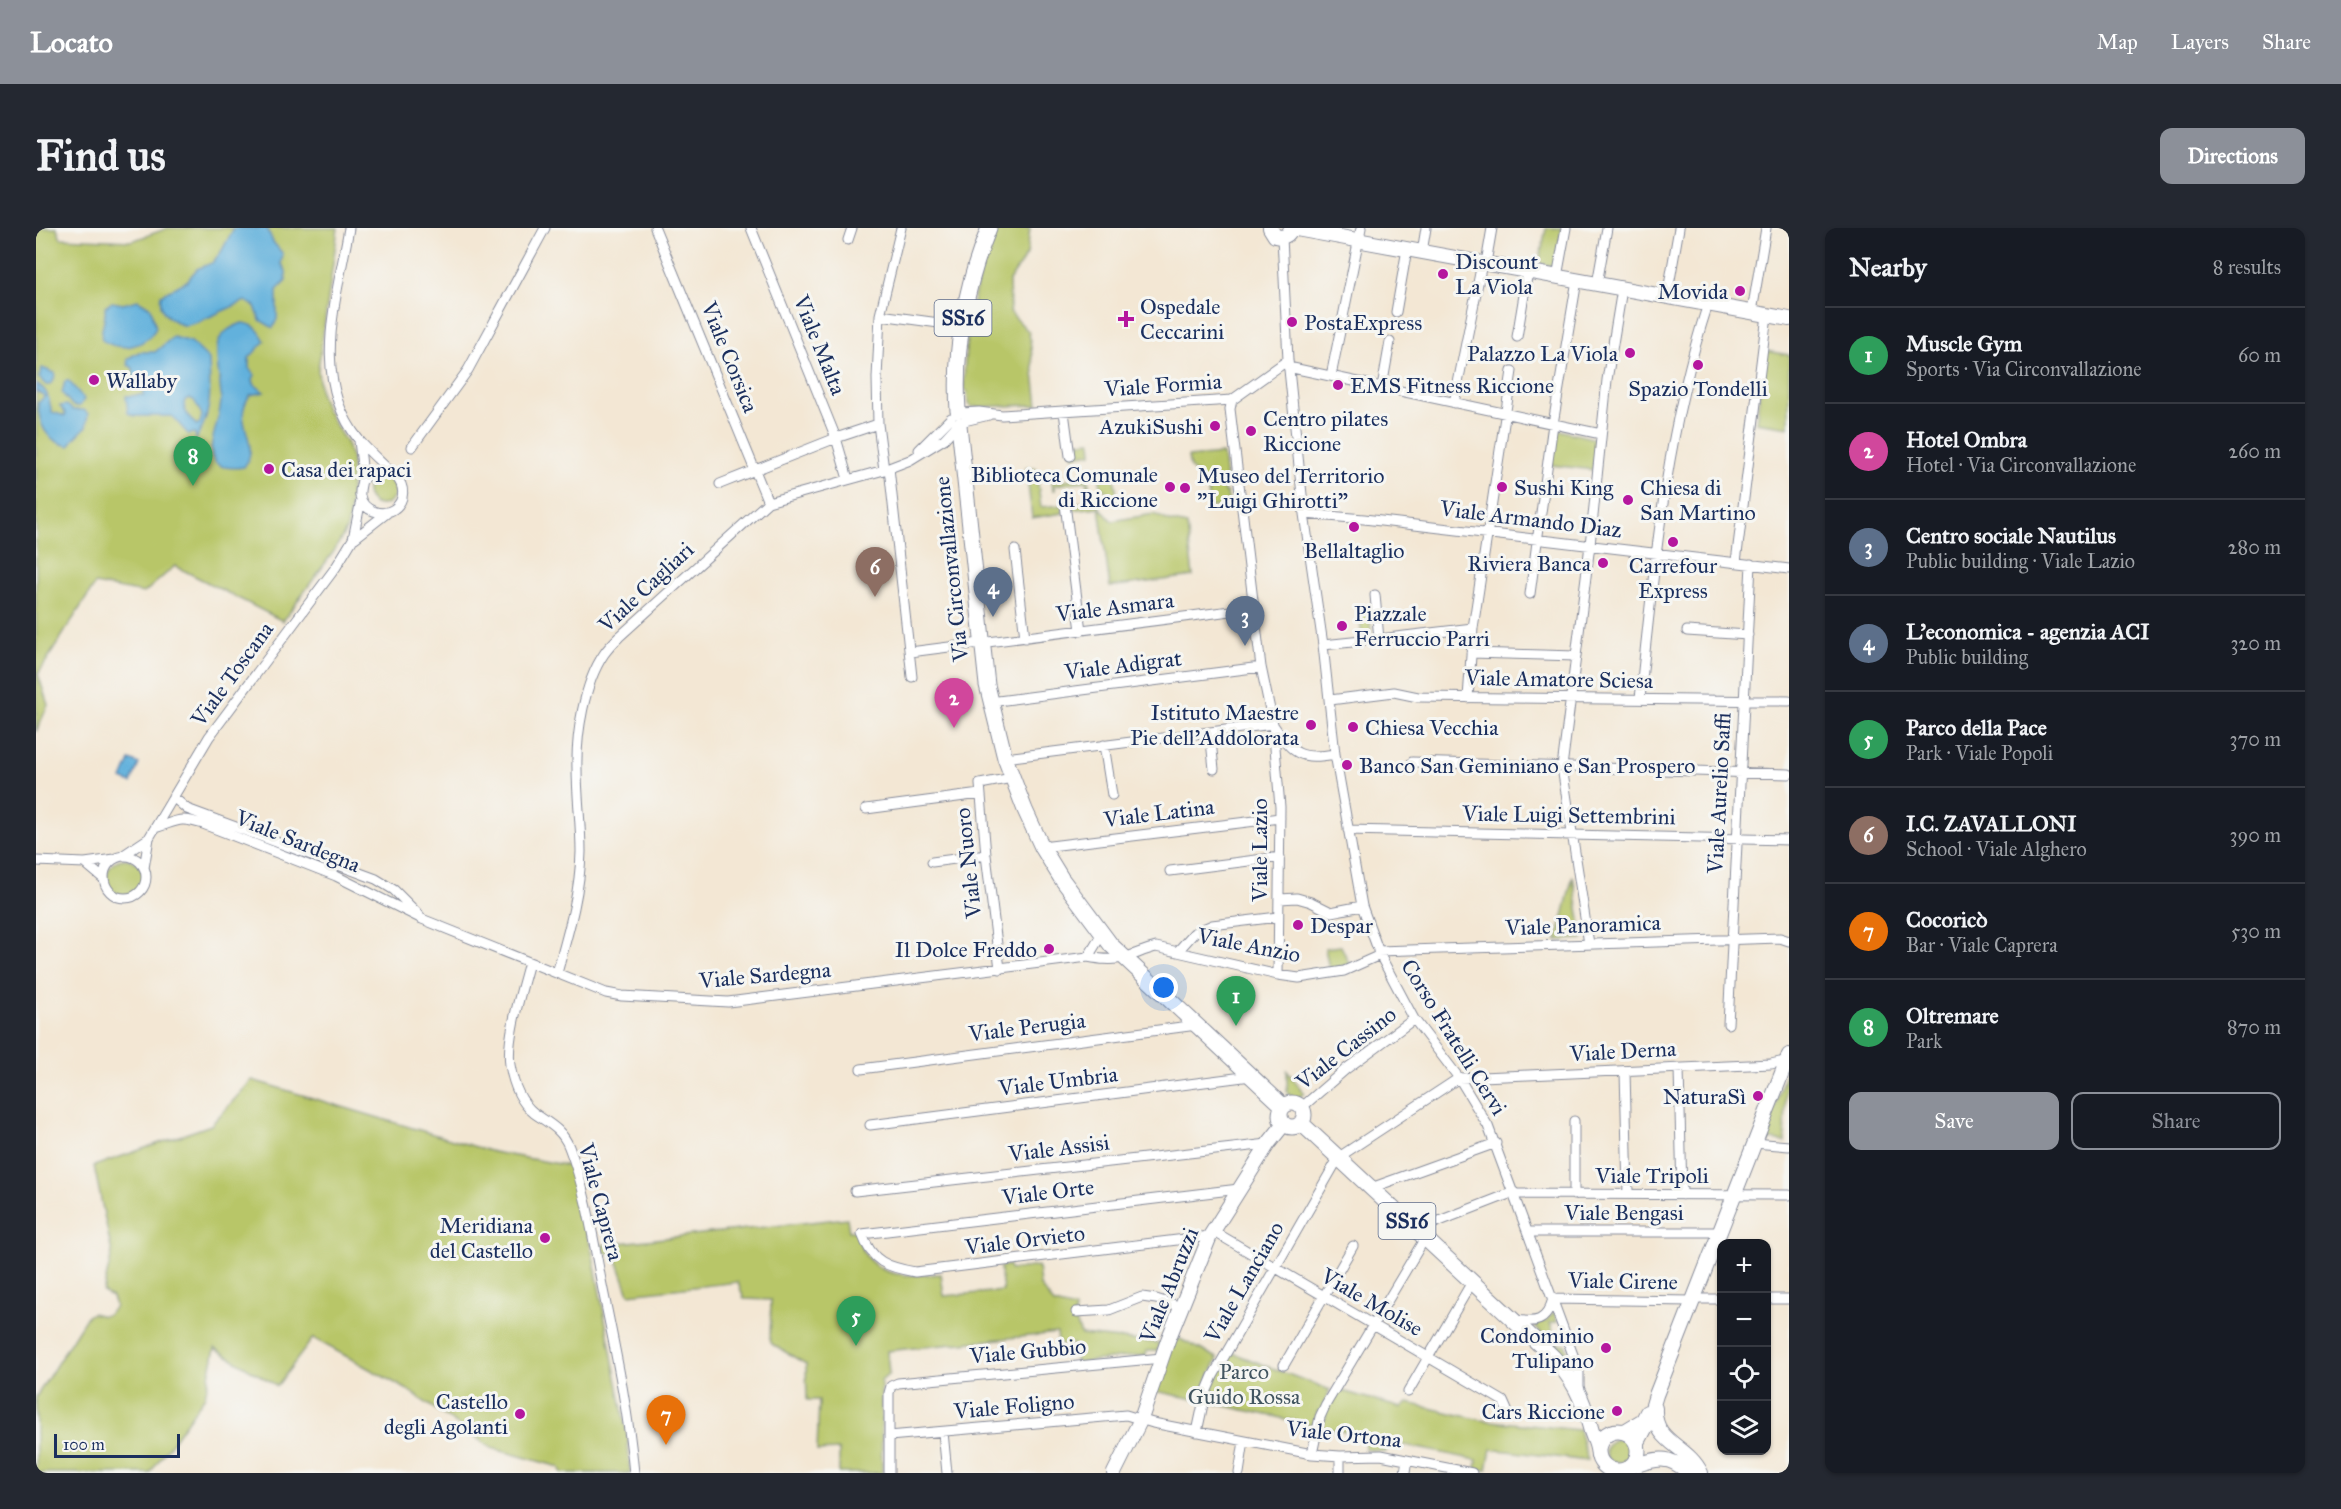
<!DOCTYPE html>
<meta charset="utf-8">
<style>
body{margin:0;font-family:"IM FELL Great Primer",serif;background:#242831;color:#f1f3f6}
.controls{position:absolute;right:18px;bottom:18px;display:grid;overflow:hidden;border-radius:12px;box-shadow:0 2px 4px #0004}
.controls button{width:54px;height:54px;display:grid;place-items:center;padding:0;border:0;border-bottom:2px solid #363941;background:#171b24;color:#f1f3f6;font:30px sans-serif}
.scale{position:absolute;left:18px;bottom:15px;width:126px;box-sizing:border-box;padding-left:6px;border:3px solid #1b2f5e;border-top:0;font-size:16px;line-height:21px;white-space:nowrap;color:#1b2f5e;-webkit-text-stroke:4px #f6f6f2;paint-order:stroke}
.you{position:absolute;left:1128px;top:760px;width:21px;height:21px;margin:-15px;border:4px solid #fff;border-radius:50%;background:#1a73e8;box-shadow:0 0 0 9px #1a73e833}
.badge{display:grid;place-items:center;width:39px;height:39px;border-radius:50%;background:#8c9099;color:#fff;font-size:20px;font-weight:700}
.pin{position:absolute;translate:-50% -50px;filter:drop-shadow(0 2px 3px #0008)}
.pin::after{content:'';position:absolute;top:32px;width:21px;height:18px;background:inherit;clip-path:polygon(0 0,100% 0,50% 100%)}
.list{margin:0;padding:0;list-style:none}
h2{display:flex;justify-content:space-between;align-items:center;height:78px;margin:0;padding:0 24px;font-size:26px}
h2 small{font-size:20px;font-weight:400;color:#9ea1a6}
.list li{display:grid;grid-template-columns:39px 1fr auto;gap:18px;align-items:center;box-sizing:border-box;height:96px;padding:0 24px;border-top:2px solid #363941}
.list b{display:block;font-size:22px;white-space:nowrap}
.list p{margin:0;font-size:20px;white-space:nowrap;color:#9ea1a6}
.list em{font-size:20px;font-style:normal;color:#9ea1a6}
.actions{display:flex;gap:12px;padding:18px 24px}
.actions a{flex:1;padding:14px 0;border:2px solid #8c9099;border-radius:12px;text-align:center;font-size:21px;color:#8c9099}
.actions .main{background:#8c9099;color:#fff}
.icon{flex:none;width:33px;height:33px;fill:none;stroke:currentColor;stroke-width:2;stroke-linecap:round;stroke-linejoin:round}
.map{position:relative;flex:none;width:1753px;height:1245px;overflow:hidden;border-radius:12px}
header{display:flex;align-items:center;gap:36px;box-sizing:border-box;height:84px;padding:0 30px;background:#8c9099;color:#fff}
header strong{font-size:28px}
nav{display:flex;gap:33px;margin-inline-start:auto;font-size:21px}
.intro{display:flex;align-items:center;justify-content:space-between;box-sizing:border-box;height:144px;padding:0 36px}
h1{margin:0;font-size:42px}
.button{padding:15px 27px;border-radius:12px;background:#8c9099;color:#fff;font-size:21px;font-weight:700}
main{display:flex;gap:36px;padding:0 36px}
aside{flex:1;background:#171b24;border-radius:12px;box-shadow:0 2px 4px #0004}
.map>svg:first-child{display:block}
</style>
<header>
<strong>Locato</strong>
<nav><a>Map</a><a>Layers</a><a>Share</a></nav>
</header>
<div class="intro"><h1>Find us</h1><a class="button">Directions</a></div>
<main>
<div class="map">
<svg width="1753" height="1245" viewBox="0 0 1753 1245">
<rect width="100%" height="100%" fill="#f6f6f2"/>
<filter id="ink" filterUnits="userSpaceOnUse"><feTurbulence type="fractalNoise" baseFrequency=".0167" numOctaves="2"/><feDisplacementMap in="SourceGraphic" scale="12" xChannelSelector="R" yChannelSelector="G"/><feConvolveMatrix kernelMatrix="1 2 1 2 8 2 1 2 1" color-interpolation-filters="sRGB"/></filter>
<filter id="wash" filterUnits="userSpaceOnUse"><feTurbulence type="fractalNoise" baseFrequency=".008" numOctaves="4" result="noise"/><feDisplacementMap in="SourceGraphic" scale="24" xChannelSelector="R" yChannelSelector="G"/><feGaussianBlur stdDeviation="1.35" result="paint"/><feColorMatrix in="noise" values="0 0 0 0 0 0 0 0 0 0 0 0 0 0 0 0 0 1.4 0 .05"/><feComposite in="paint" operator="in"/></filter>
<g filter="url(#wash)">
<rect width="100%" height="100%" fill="#f3e7d4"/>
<path fill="#b8c668" stroke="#6a7a63" stroke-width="1.5" d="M0 0H21L25 10 96 13 132 0H302L282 142 284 164 291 183 311 216 316 232 314 284 311 300 298 323 247 393 139 338 108 365 59 356 2 446 12 477 0 504Z
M960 0H994L991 26 973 53 974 84 993 104 1002 177 936 179 932 176 931 163 928 162C928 104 938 54 960 0Z
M1510 0H1526L1519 39 1503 35Z
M1729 123 1753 127V199L1720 194Z
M1519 201 1560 211 1557 242 1515 237Z
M1055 213 1056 225 1037 228 1035 215Z
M1187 226 1190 252 1186 253 1188 264H1191L1193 278 1174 279 1171 255 1154 240 1152 229Z
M990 240H1000L1005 279 1026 277 1027 285 996 290Z
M1049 241H1051L1053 257 1051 258 1050 253 1019 257V262H1017L1015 246 1017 245 1019 253 1049 249Z
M1077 243 1082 273 1065 259 1063 244Z
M331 263a14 14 0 1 1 28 0a14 14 0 1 1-28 0Z
M1062 272 1063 279 1076 293 1118 286 1133 293 1151 297 1157 348 1074 359 1063 279 1035 282 1034 276Z
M1334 384 1335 408H1326L1323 385Z
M71 649a18 18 0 1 1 36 0a18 18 0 1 1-36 0Z
M1537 648 1547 711 1520 712H1521Z
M1305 718 1314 737 1293 741 1289 720Z
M1750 842 1749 914 1729 911Z
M1251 843 1268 865 1259 873 1251 864Z
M216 852 457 924 534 938 557 1028 592 1212 594 1245H526L523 1239 455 1220 370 1161 277 1110 241 1158 179 1120 169 1168 114 1245H0V1169L51 1088 56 1085C67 1089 73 1089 79 1078L76 1069 67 1064 76 1025 58 938 175 897Z
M811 990 813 1003H820C823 1010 824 1019 828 1025 845 1052 878 1048 905 1046L908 1068 967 1063 964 1039 973 1037 974 1042 1002 1038 1004 1058 1018 1076 1039 1081 1038 1088 1045 1107 1124 1115 1121 1123H1111L1110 1127 1040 1135 1037 1116 1022 1117 1021 1105 851 1123 853 1146 845 1153 846 1245H803V1222L781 1223 783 1172H771L770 1136 734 1115 735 1072 708 1071 702 1054 593 1066 580 1029 575 1025H568L566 1017Z
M1518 1083 1521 1094 1514 1095 1521 1116H1529L1533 1128 1531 1130 1498 1098 1510 1093Z
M1138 1108 1182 1130 1162 1172 1119 1163Z
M1194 1124 1294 1162 1285 1182 1281 1184 1278 1197 1170 1174 1173 1163Z
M1303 1162 1365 1180 1372 1175 1445 1192 1543 1202 1552 1233 1455 1221 1451 1242 1440 1241 1441 1232 1352 1214 1350 1224 1329 1221V1208L1285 1199 1290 1189 1289 1185Z
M1570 1223a12 12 0 1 1 24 0a12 12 0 1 1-24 0Z"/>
<path fill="#62b1dc" stroke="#3e709d" stroke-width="1.5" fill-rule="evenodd" d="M198 0H231L237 14 247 26 245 35 250 43V53L241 62V91L237 100 224 92 219 78 209 73 162 94 148 98C133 91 122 85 125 67L151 53 161 41 176 35 185 24Z
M102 72 115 80 120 100C109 120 84 124 66 112 63 101 71 94 69 79L76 74 87 76Z
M206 95C219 96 223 102 229 113L213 130V140L219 147 217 151 218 156 228 164 214 167C194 195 227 214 208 239 151 247 186 199 185 170 185 155 178 128 182 115 186 103 196 99 206 95Z
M137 109 155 114 173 131C174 163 177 183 160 211L159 205 152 206 136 188H99L92 185 90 168 108 167V155H99L97 140 92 137 91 131 103 124H119ZM153 170 158 172 166 187 164 195 160 197C154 190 145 181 149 172Z
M6 140 19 145 18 152 13 157H10L3 150Z
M29 153H33L48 171 44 178H37L26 165Z
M0 155C14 164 12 171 16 184L29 188 30 186 24 178 31 177 37 182H48L52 186 50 199 37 212 34 218C10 214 3 197 2 175L9 168 0 163Z
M94 532 103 536 95 555 86 551Z"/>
</g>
<g filter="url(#ink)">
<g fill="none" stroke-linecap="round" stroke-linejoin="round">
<defs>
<path id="street" d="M313 0C301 72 273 149 323 212 333 224 345 234 356 245
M619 0 732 274
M715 0 800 210 812 251
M1246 9 1252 132 1268 286 1287 417 1299 526 1326 678 1344 727 1378 791 1423 850 1452 898 1543 1143V1162
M812 12 816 0
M1386 24 1390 0
M1450 35 1456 0
M1521 49 1530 0
M1561 56 1571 0
M1631 69 1643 0
M1360 84 1371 21
M1716 84 1730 0
M844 87 925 98
M1481 109 1492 43
M1252 139 1565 206
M1295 148 1325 0
M1346 159 1354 114
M1196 172 1194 181 1225 439 1237 496 1244 579 1242 747
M1418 175 1446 35
M1028 184 1034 228
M926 185 943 184 966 187 1196 172 1252 132
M928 193 953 187
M323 212C324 224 327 237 326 250 326 256 323 261 324 268 327 283 346 289 358 281 382 263 351 224 327 252
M376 219 432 142 509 0
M883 222 915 190
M853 240 876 449
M848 242 842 196 841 150 844 87 865 0
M684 256 800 210 842 196
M1029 276 1045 403
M1268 286 1328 291 1753 341
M319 310 351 285
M979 322 989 410
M1700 334 1731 87
M1494 366 1517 196 1541 52
M1339 367 1343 411 1437 400
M1651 403 1712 407
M1287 417 1326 413
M874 424 1218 380
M1435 425 1540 428
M1432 470 1437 400 1476 143
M1604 471C1618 339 1630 204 1672 76
M1294 472 1358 464 1382 469 1753 473
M954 474 1225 439
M1238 498C1258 527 1264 532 1299 526
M1174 504 1178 541
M1068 517 1076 567
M969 530 1237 496
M1376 534 1753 546
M137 569 151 581 340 651 358 662 383 687
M830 581 944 566
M119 600C142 593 142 588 167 596L300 648 386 691 570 765 586 768 692 774 1052 729C1063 731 1075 733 1087 730 1096 728 1108 722 1120 719L1242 747 1263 750 1308 743 1344 727
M1312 602 1753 612
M1006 619 1244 590
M68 649a21 21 0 1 1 42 0a21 21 0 1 1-42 0Z
M86 628 113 610
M0 633 49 635 78 631
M896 634 950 627
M49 635 68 651
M108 640 113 610 173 509 300 339 317 311 325 272
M1134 643 1244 629
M1244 671 1261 670 1275 674 1295 684 1326 678
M1553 716 1526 539 1554 317 1571 152 1586 61
M1142 723 1158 705 1176 697 1242 689
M1342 723 1744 710 1753 713
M1052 729 1066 706
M493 734C486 761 470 810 474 837 477 855 483 873 498 885 512 895 526 901 533 919 549 959 557 1009 565 1052 578 1117 592 1179 598 1245
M964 741 950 627 944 556 976 550
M521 745C532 705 544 666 545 624 545 596 541 569 541 541 540 507 548 455 568 426 572 420 578 414 583 409L732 274 848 242 874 232 908 211 921 197
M1692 796 1715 336
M1643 840 1646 967
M825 841 1161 797
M1589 843 1592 966
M1265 880 1310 841 1378 791
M834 897 1215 848
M1718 915 1753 918
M1335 960 1460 915
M819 963 1232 916
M1479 966 1753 967
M1538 967V893
M1393 997 1478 964
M1177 1003 1467 1173 1471 1182
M1492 1004H1684
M1174 1008 879 1044C851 1039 836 1034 826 1006L1203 961
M1517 1071 1656 1073
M1657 1071H1686
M1730 1071H1753
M1040 1084 1073 1082 1106 1069 1120 1071 1146 1079
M1478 1092C1500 1095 1510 1095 1517 1071
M1248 1137 1317 1018
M1372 1164 1436 1054
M907 1204 911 1245
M1161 1204 1169 1167 1177 1148 1303 929 1423 850 1735 836 1753 832
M853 1208 1090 1187 1117 1195 1276 1226 1304 1228 1345 1227 1436 1245
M1276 1226 1284 1189 1290 1176 1389 1010
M1304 1228V1245
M853 1245V1165L855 1158 862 1155 1126 1130
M1203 1245 1208 1213
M1369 1245 1371 1232"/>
<path id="secondary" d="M1234 0 1239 8C1247 10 1253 8 1255 0
M1255 0 1753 91
M1619 1180C1617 1215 1652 1217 1665 1245
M1587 1204 1607 1192 1611 1184
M1601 1216 1611 1197 1620 1167 1753 827
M1595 1239C1618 1231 1633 1225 1652 1245
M1078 1245 1105 1191 1132 1112 1174 1008 1232 916 1248 896"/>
<path id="primary" d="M922 183C918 120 929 59 953 0
M923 197 951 457 969 530 989 582 1006 619 1025 650 1075 717 1247 878
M1244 887a12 12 0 1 1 24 0a12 12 0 1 1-24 0Z
M1265 895 1517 1129C1538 1153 1545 1166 1554 1198 1556 1208 1561 1213 1562 1224
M1562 1223a20 20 0 1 1 40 0a20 20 0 1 1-40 0Z"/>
</defs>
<use href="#street" stroke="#878b99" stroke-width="11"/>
<use href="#secondary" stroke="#878b99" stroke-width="16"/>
<use href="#primary" stroke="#878b99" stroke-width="17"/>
<use href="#street" stroke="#fff" stroke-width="9"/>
<use href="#secondary" stroke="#fff" stroke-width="14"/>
<use href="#primary" stroke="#fff" stroke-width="15"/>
</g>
</g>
<g fill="#b5179e" stroke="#f6f6f2" stroke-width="2">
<circle cx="1407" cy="46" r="6"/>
<circle cx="1704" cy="63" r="6"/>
<path d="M1087 82h6v6h6v6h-6v6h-6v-6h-6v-6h6z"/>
<circle cx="1256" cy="94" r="6"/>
<circle cx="1594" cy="125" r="6"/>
<circle cx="1662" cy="137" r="6"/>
<circle cx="58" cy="152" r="6"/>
<circle cx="1302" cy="157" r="6"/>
<circle cx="1179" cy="198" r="6"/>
<circle cx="1215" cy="203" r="6"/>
<circle cx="233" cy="241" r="6"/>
<circle cx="1134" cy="259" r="6"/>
<circle cx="1466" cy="259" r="6"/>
<circle cx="1149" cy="260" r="6"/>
<circle cx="1592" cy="272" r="6"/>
<circle cx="1318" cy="299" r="6"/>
<circle cx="1637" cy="314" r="6"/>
<circle cx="1567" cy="335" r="6"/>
<circle cx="1306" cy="398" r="6"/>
<circle cx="1275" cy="497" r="6"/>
<circle cx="1317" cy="499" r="6"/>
<circle cx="1311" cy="537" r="6"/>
<circle cx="1262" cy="697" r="6"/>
<circle cx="1013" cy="721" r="6"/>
<circle cx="1722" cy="868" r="6"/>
<circle cx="509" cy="1010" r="6"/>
<circle cx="1570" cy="1120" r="6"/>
<circle cx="1581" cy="1183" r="6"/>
<circle cx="484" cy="1186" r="6"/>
</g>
<g text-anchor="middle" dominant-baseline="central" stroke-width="6" stroke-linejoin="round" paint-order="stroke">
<g fill="#f6f6f2" stroke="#5d6b8a" stroke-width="1.5">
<rect x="898.5" y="72" width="57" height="36" rx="4.5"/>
<rect x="1342.5" y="975" width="57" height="36" rx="4.5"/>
</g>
<g font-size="21" font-weight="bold" fill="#1b2f5e">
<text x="927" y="90">SS16</text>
<text x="1371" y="993">SS16</text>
</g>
<g font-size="22" fill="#1b2f5e" stroke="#f6f6f2" text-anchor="start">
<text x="1419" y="33">Discount<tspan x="1419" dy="25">La Viola</tspan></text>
<text x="1692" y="63" text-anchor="end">Movida</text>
<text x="1104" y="78">Ospedale<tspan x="1104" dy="25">Ceccarini</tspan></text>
<text x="1268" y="94">PostaExpress</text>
<text x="1582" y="125" text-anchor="end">Palazzo La Viola</text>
<text x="70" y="152">Wallaby</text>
<text x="1314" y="157">EMS Fitness Riccione</text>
<text x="1662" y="160" text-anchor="middle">Spazio Tondelli</text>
<text x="1227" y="190">Centro pilates<tspan x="1227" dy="25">Riccione</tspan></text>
<text x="1167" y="198" text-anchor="end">AzukiSushi</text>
<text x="245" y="241">Casa dei rapaci</text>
<text x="1122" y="246" text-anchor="end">Biblioteca Comunale<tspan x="1122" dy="25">di Riccione</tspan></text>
<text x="1161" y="247">Museo del Territorio<tspan x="1161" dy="25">"Luigi Ghirotti"</tspan></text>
<text x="1478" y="259">Sushi King</text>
<text x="1604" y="259">Chiesa di<tspan x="1604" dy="25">San Martino</tspan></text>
<text x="1318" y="322" text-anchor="middle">Bellaltaglio</text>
<text x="1555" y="335" text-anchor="end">Riviera Banca</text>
<text x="1637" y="337" text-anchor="middle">Carrefour<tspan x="1637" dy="25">Express</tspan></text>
<text x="1318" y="385">Piazzale<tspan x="1318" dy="25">Ferruccio Parri</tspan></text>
<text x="1263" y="484" text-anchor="end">Istituto Maestre<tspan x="1263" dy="25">Pie dell'Addolorata</tspan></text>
<text x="1329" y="499">Chiesa Vecchia</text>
<text x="1323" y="537">Banco San Geminiano e San Prospero</text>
<text x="1274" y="697">Despar</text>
<text x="1001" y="721" text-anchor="end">Il Dolce Freddo</text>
<text x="1710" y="868" text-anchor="end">NaturaSì</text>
<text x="497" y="997" text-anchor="end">Meridiana<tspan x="497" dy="25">del Castello</tspan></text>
<text x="1558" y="1107" text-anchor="end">Condominio<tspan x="1558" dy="25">Tulipano</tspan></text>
<text x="472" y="1173" text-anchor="end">Castello<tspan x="472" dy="25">degli Agolanti</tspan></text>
<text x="1569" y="1183" text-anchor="end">Cars Riccione</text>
</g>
<g font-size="22" fill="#1b2f5e" stroke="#f6f6f2">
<text transform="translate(784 117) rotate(68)">Viale Malta</text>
<text transform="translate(694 129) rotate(68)">Viale Corsica</text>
<text transform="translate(1127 157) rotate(-4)">Viale Formia</text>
<text transform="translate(1495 291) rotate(7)">Viale Armando Diaz</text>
<text transform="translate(915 341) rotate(-96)">Via Circonvallazione</text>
<text transform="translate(610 359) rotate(-43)">Viale Cagliari</text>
<text transform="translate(1079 379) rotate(-7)">Viale Asmara</text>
<text transform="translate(1087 437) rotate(-7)">Viale Adigrat</text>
<text transform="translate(196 446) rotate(-54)">Viale Toscana</text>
<text transform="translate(1523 451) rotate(1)">Viale Amatore Sciesa</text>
<text transform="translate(1683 565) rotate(-87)">Viale Aurelio Saffi</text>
<text transform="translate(1123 585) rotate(-7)">Viale Latina</text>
<text transform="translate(1533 587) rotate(1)">Viale Luigi Settembrini</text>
<text transform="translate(262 613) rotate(22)">Viale Sardegna</text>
<text transform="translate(1223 622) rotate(-90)">Viale Lazio</text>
<text transform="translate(932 635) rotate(-96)">Viale Nuoro</text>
<text transform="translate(1547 697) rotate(-2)">Viale Panoramica</text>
<text transform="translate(1213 717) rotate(11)">Viale Anzio</text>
<text transform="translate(729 747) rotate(-5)">Viale Sardegna</text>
<text transform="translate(991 799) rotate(-7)">Viale Perugia</text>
<text transform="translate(1418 809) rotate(58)">Corso Fratelli Cervi</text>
<text transform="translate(1310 820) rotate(-38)">Viale Cassino</text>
<text transform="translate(1587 823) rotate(-3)">Viale Derna</text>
<text transform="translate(1022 853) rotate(-7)">Viale Umbria</text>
<text transform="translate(1023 920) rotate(-7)">Viale Assisi</text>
<text x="1616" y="947">Viale Tripoli</text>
<text transform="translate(1012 964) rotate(-7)">Viale Orte</text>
<text transform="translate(565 974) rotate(75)">Viale Caprera</text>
<text x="1588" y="984">Viale Bengasi</text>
<text transform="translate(989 1012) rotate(-7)">Viale Orvieto</text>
<text transform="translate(1587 1053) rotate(1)">Viale Cirene</text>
<text transform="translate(1208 1054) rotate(-60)">Viale Lanciano</text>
<text transform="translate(1133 1057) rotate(-68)">Viale Abruzzi</text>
<text transform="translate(1336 1074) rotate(30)">Viale Molise</text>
<text transform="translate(992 1123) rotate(-5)">Viale Gubbio</text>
<text transform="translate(978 1178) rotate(-5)">Viale Foligno</text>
<text transform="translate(1308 1206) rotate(6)">Viale Ortona</text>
</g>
<g font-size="22" fill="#425560" stroke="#f6f6f2">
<text x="1208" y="1143">Parco<tspan x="1208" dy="25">Guido Rossa</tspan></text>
</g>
</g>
</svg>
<div class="controls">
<button>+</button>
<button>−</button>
<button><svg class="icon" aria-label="locate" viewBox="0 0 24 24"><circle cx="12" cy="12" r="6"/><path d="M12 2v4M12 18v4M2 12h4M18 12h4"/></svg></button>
<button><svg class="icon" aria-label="layers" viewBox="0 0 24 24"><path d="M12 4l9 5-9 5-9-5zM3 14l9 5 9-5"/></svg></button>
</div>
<div class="scale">100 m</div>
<div class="you"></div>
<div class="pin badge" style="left:1200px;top:798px;background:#2e9e5b">1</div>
<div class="pin badge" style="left:918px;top:500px;background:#d1479c">2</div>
<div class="pin badge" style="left:1209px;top:418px;background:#5c6f8a">3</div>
<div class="pin badge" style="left:957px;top:389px;background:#5c6f8a">4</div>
<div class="pin badge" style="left:820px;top:1118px;background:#2e9e5b">5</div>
<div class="pin badge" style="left:839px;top:369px;background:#8d6e63">6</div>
<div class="pin badge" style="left:630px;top:1217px;background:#e8710a">7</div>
<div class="pin badge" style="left:157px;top:258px;background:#2e9e5b">8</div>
</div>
<aside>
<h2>Nearby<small>8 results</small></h2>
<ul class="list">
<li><span class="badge" style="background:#2e9e5b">1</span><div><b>Muscle Gym</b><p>Sports · Via Circonvallazione</p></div><em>60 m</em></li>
<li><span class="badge" style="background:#d1479c">2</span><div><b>Hotel Ombra</b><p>Hotel · Via Circonvallazione</p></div><em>260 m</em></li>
<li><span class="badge" style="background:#5c6f8a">3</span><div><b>Centro sociale Nautilus</b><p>Public building · Viale Lazio</p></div><em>280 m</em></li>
<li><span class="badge" style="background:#5c6f8a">4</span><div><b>L'economica - agenzia ACI</b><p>Public building</p></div><em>320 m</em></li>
<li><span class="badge" style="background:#2e9e5b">5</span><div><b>Parco della Pace</b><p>Park · Viale Popoli</p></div><em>370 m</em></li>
<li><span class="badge" style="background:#8d6e63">6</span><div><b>I.C. ZAVALLONI</b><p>School · Viale Alghero</p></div><em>390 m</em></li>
<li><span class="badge" style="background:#e8710a">7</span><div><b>Cocoricò</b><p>Bar · Viale Caprera</p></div><em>530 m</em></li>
<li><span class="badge" style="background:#2e9e5b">8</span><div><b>Oltremare</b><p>Park</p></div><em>870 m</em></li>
</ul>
<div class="actions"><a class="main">Save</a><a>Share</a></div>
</aside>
</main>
